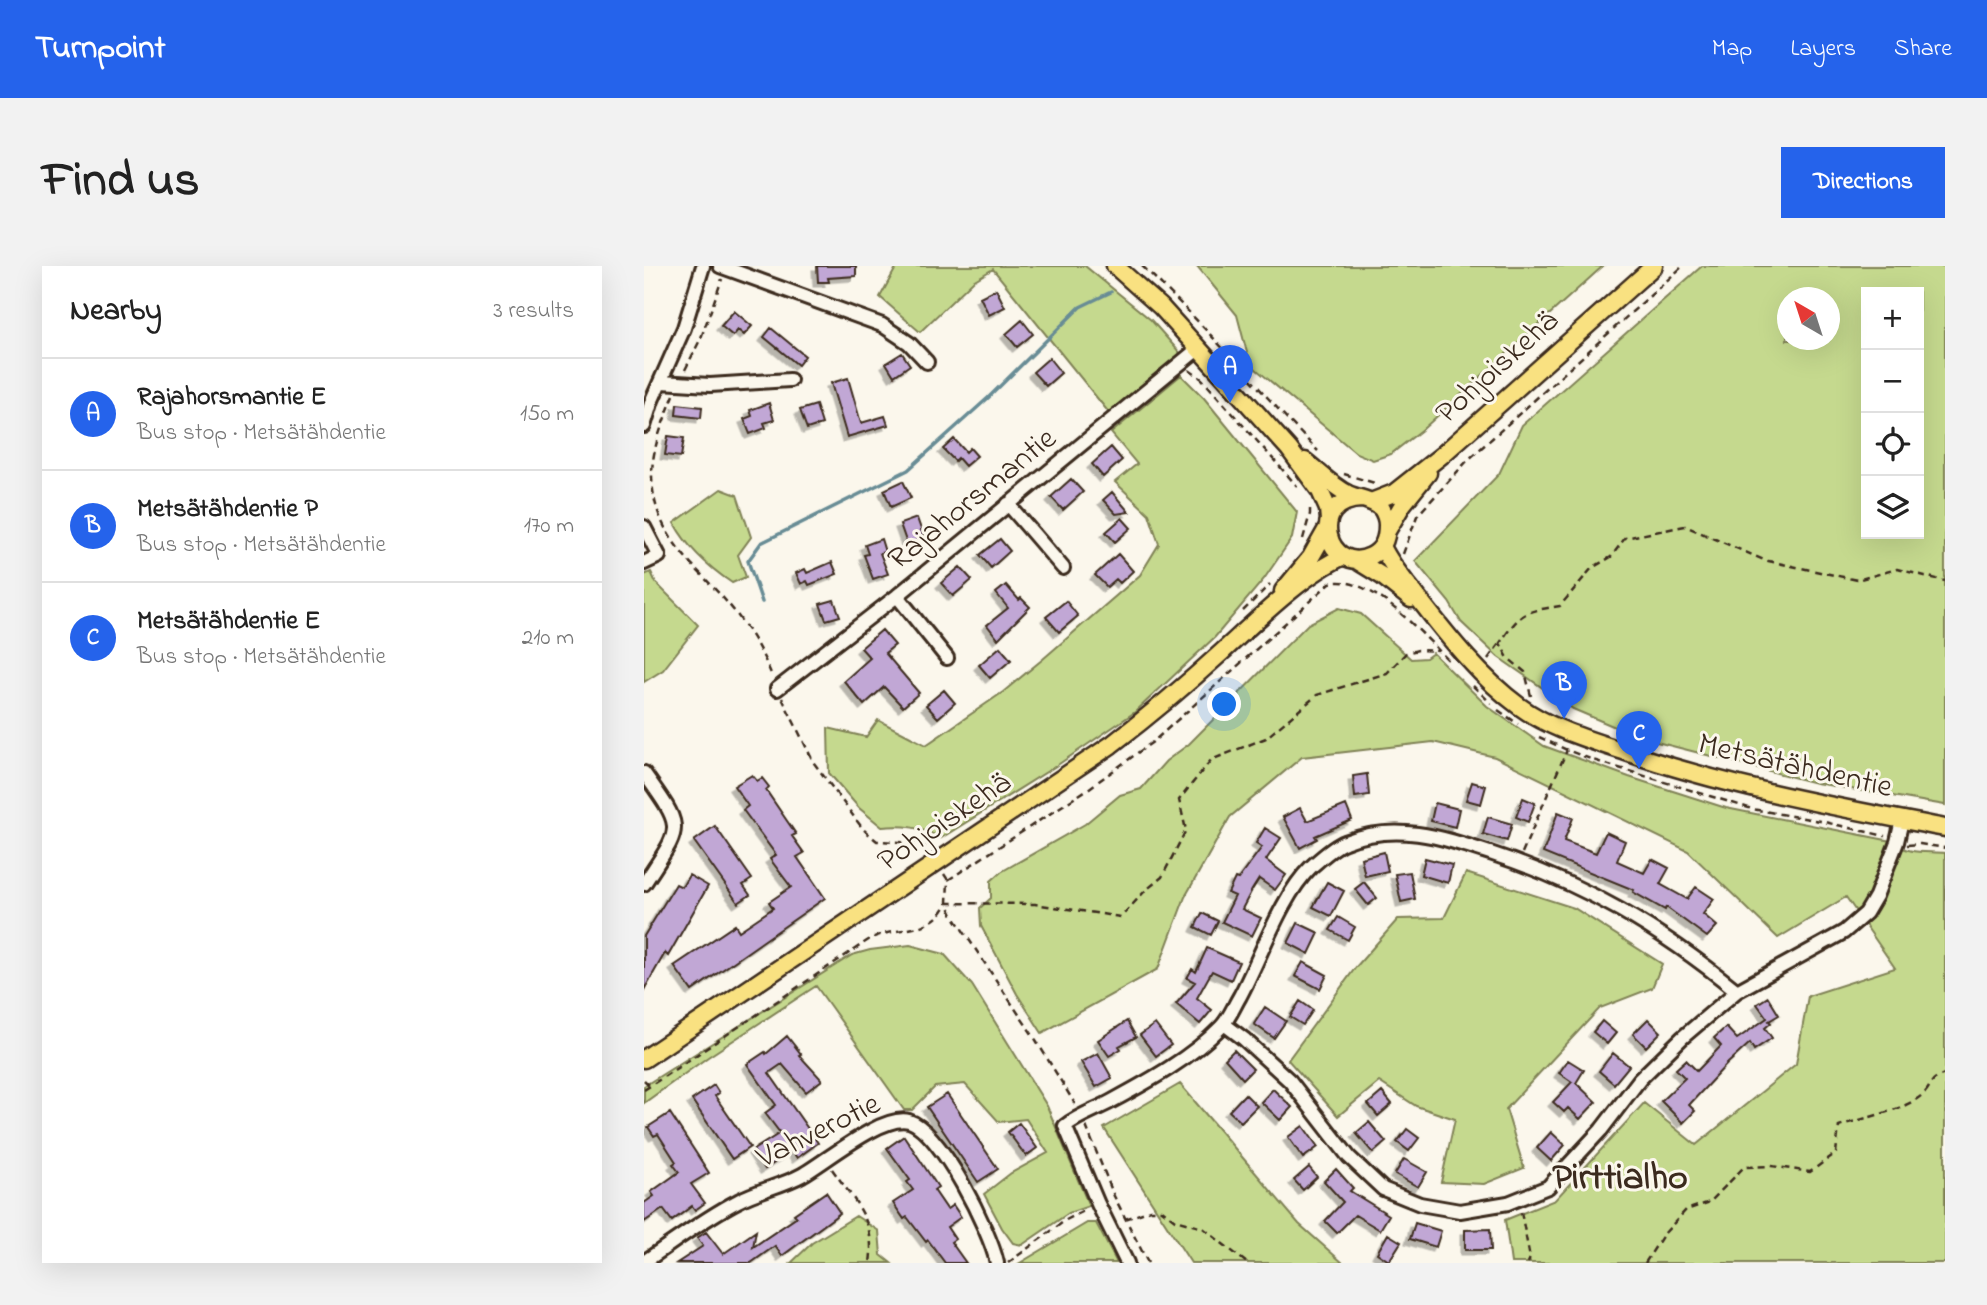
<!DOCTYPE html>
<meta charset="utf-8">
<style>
body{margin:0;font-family:"Indie Flower",sans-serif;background:#f2f2f2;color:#222}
.controls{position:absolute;right:21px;top:21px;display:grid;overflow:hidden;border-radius:0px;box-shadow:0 7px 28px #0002}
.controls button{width:63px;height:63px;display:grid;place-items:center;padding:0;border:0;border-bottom:2px solid #e0e0e0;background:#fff;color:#222;font:35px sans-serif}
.compass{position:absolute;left:1133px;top:21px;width:63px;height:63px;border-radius:50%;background:#fff;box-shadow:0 7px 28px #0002;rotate:321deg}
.you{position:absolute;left:581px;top:439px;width:24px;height:24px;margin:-18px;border:5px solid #fff;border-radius:50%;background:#1a73e8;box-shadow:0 0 0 10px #1a73e833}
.badge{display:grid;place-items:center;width:46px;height:46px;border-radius:50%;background:#2563eb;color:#fff;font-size:23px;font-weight:700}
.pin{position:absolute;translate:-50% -58px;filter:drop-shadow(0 2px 4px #0008)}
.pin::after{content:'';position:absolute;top:37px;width:24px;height:21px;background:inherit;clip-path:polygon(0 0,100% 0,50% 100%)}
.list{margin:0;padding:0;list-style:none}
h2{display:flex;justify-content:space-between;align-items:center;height:91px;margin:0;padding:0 28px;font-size:30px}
h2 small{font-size:23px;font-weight:400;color:#767676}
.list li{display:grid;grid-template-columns:46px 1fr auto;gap:21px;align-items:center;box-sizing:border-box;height:112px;padding:0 28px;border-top:2px solid #e0e0e0}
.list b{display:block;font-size:26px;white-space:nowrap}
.list p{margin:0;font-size:23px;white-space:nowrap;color:#767676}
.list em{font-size:23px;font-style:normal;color:#767676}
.icon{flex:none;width:38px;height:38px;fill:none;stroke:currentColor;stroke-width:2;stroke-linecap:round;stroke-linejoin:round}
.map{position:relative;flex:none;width:1301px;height:997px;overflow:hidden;border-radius:0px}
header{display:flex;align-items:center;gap:42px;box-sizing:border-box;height:98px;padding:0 35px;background:#2563eb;color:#fff}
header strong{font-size:33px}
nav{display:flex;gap:38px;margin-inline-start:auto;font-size:24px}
.intro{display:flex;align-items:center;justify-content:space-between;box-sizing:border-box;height:168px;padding:0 42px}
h1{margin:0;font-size:49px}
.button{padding:18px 32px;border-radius:0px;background:#2563eb;color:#fff;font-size:24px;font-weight:700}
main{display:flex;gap:42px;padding:0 42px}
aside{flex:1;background:#fff;border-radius:0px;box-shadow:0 7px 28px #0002}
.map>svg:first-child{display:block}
</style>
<header>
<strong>Turnpoint</strong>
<nav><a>Map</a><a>Layers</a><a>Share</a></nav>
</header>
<div class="intro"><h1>Find us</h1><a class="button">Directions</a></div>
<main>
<aside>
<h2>Nearby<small>3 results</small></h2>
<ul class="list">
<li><span class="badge">A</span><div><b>Rajahorsmantie E</b><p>Bus stop · Metsätähdentie</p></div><em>150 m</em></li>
<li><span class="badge">B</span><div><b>Metsätähdentie P</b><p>Bus stop · Metsätähdentie</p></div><em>170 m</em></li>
<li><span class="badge">C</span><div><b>Metsätähdentie E</b><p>Bus stop · Metsätähdentie</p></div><em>210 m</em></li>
</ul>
</aside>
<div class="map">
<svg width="1301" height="997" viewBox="0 0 1301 997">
<defs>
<filter id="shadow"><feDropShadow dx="-4.5" dy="4.5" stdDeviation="0" flood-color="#0004"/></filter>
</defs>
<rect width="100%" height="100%" fill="#fbf7ec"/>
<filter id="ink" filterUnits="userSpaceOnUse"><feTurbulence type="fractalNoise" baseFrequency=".0143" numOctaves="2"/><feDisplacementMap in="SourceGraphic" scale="14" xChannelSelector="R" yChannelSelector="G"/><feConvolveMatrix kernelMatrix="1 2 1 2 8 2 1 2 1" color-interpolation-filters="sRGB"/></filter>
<g filter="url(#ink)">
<path fill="#c5d98e" stroke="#808256" stroke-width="2" fill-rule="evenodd" d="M253 0H441L507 54 537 88 466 148 349 3 329 15 276 66 236 31Z
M553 0H959L779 163 747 188 729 194 712 187 606 98 593 49Z
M1058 0H1301V539L1172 517 997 472 929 443 854 391 817 356 805 336 771 295 855 208 878 159ZM1222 26H1275V268H1222ZM1143 32H1185V74H1143Z
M537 109 560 132 653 246 648 272 620 313 571 371 491 446 415 498 297 572C277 561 261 559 238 561L215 542 185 507 184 462 222 471 234 454 282 479 359 426 399 393 496 309 515 278 505 248 471 216 493 198 467 167Z
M77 223 93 229 107 271 94 289 102 311 88 317C66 302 43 281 30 257Z
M7 306 12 317 54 359 19 404 0 416V309Z
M695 342 717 348 767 393 782 392 789 387 843 440 900 480 985 511 1082 542 1247 575C1264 589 1281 585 1301 587V997H867L861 954 911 934 1000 837 1052 879 1152 798 1164 730 1251 702 1202 631 1134 672 1044 585 851 491 789 476 658 491 586 551 541 631 514 703 398 767 373 728 337 660 336 642 347 632V615L357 606 441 558 476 529 497 523 522 495 545 478 664 358Z
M822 607 930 642 1018 698 1008 722 956 742 862 843 880 902 840 918 797 916 811 853 772 840 735 816 694 850 644 794 712 701 754 653 800 652Z
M266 679 300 688 328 719 403 840 445 940 425 947 378 979 369 977 358 962 340 928 367 907 404 887 382 853 355 856 321 818 291 821 268 844H260L172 720 64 791 0 837V820L208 689 226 684Z
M536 818 655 958 699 997H547L460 862Z
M212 950 235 965 237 989 247 997H147L168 977Z
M443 957H452L473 997H376Z"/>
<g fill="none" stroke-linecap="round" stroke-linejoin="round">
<path stroke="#678c95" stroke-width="3.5" d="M118 336 104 295 117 277 264 204 344 132 436 41 467 26"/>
</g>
<path fill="#c1a7d5" stroke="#3b2a1e" stroke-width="2" filter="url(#shadow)" d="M173 0H212V10L184 12 185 16H174Z
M352 23 361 41 345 49 336 31Z
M90 45 108 60 100 69 94 64 89 70 77 60Z
M378 54 389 68 373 81 362 68Z
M127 62 161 90 154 99 120 71Z
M258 87 266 99 250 110 242 97Z
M405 92 417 107 402 120 389 106Z
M204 112 217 157 241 150 244 159 203 171 187 117Z
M125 137 130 154 120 157 122 162 106 168 100 153 108 150 106 144Z
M33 138 58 141 57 152 32 149Z
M172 139 178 158 163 163 156 144Z
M24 170 40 172 37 191 21 189Z
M310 173 322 186 326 182 333 190 321 200 314 192 311 195 299 183Z
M467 181 478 194 459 211 448 198Z
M427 213 439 226 419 244 407 231Z
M259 215 267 232 247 241 240 224Z
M468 226 485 246 472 248 459 234Z
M273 252 280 272 263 278 256 258Z
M478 252 487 262 471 276 462 266Z
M237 273 241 286 236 287 244 308 229 313 220 289 224 288 221 279Z
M356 273 366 285 347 302 336 289Z
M474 288 489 305 476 317 472 313 463 321 451 309Z
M188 296 193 308 165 319 163 315 157 318 152 307 161 303 163 307Z
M316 301 328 314 309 330 297 317Z
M362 319 375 334 377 332 386 341 354 373 343 359 364 342 352 327Z
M190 334 196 350 182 354 176 338Z
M422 335 434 350 415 366 402 351Z
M238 364 251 379 241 387 275 427 259 441 240 421 220 439 200 415 226 392 217 382Z
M356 381 367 394 346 412 335 399Z
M300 424 311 437 294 452 282 439Z
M723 508 725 529 711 531 709 510Z
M108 509 113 515 118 512 125 521 122 524 152 568 148 570 160 587 153 591 181 632 48 725 30 700 91 659 95 665 104 659 129 642 125 636 147 621 126 593 132 589 99 544 104 540 90 520Z
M828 516 842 520 837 538 822 534Z
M879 532 891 537 884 556 872 551Z
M791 537 815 543 811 561 787 555Z
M702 539 708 554 671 570 673 573 656 582 639 551 656 542 663 555Z
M914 546 929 552 920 575 952 587 962 566 981 575 973 595 1000 607 1008 593 1025 602 1016 618 1043 633 1052 621 1070 633 1059 648 1073 660 1063 671 1022 641 1021 644 989 626 990 624 899 587Z
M844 551 868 558 863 575 839 568Z
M71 560 108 613 99 619 106 629 94 637 50 575Z
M621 562 637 572 622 594 642 609 631 624 615 613 608 624 598 643 617 652 608 670 578 656 591 630 584 627 591 612 594 613 618 581 612 577Z
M740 586 744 605 721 610 717 592Z
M781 592 808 599 804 617 777 609Z
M766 606 771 633 757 636 751 608Z
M45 609 64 620 24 690 21 687 0 724V670L32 618 38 621Z
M683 616 700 625 687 650 669 641Z
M720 616 733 632 724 639 711 623Z
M558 647 574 655 567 669 551 661Z
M694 651 711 661 704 674 686 664Z
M654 657 675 667 665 688 644 677Z
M563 682 595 696 587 714 568 705 553 732 568 744 556 758 532 738 551 716 543 712 548 703 552 706Z
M659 696 683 709 676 723 651 710Z
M1124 731 1135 749 1125 755 1127 757 1121 762 1128 772 1110 784 1106 777 1083 798 1045 839 1051 845 1039 857 1017 835 1041 812 1032 803 1042 794 1053 805 1077 780 1070 772 1082 761 1093 773 1123 752 1113 738Z
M656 735 669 744 659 759 646 751Z
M621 741 642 755 630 772 610 758Z
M1004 753 1017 766 1002 781 989 768Z
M483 755 492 771 475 780 477 783 465 790 454 774Z
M958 755 972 767 963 778 949 766Z
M511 758 527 779 512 790 496 769Z
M143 770 157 788 155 789 178 814 162 826 138 798 125 807 174 877 153 892 148 885 121 903 109 884 136 867 121 847 132 839 103 798 121 786 122 788Z
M590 784 609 803 599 813 581 793Z
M454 787 468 812 452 821 437 796Z
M969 787 985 800 970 818 955 805Z
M924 794 940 804 932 817 952 836 936 853 924 842 920 846 909 836 928 816 915 807Z
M70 819 75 827 71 830 106 881 88 893 48 834Z
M629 823 648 841 636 854 617 836Z
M738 826 748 838 734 850 724 838Z
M303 828 354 903 334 916 283 841Z
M601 828 613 840 597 856 585 845Z
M26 847 65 907 47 918 61 937 51 944 48 940 28 955 19 943 0 956V937L10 930 7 926 35 906 29 898 32 896 14 868 10 870 4 861Z
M725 856 742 876 729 887 712 867Z
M375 857 393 882 382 890 364 866Z
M659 860 674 881 659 892 644 871Z
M763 863 775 872 765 885 753 876Z
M907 866 921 879 907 895 893 882Z
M260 870 294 921 290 924 303 943 309 939 317 951 303 961 311 973 307 976 322 997H301L284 974 282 976 263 951 260 953 249 937 269 924 263 916 266 914 243 882Z
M760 893 783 906 774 921 751 908Z
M665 901 673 911 659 924 650 914Z
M692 903 709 922 706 925 745 949 736 964 711 949 693 967 681 955 699 936 680 915Z
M182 926 196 947 138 990 131 980 107 997H33L59 980 53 972 62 966 79 988 112 965 109 981 153 951 150 948Z
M771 957 797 965 792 981 766 973Z
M846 963 847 984H821V964Z
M744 968 757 976 745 995 733 987Z"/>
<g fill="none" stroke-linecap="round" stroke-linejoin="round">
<defs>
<path id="minor" d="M76 0 238 59 265 77 283 96
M17 116 66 119 146 114
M0 160 8 134 40 62 59 0
M364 238 419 302
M0 261 15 290 0 297
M253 330 303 392
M133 423 253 330 555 82
M0 507C42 566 38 559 0 618
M580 758 600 773 646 815 705 891 739 923 776 938 816 945 864 937 904 921 957 864 996 813 1039 771 1093 725 1200 666 1222 647 1232 630 1253 576 1258 554
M0 996C31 975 61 952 94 935 114 924 138 920 158 909 183 895 238 848 265 855 297 865 346 965 353 997
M483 997 454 938 421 860C435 849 452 844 468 835 505 815 547 792 577 761 585 753 590 740 596 730 617 691 637 630 667 601 676 593 690 580 701 576 752 556 797 571 846 587 941 618 1016 662 1093 725"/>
<path id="major" d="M471 0 517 41 645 183 676 225 684 243 685 254
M661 195C675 206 688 220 704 228 715 233 730 234 738 243 741 248 743 254 743 259 743 272 740 283 727 290 684 311 661 234 718 233
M727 236 750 227 798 189 1010 0
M743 265 759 238 784 207
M738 280C748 302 764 318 778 337 806 373 838 413 875 440 906 463 946 474 982 486 1086 522 1193 541 1301 562
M712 294 738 310 767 333
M639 325 667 291 684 261
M0 793 467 479C505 450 542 419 578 386 612 355 658 309 700 290"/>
</defs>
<use href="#minor" stroke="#3b2a1e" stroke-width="18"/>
<use href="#major" stroke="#3b2a1e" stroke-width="21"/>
<path stroke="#3b2a1e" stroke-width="2.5" stroke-dasharray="7 5" stroke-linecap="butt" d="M498 0C561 58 614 124 674 185
M41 104 57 72 78 13
M545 104 558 113 653 220
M30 129C20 154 9 179 8 206 7 275 58 302 94 350 108 369 119 388 128 410
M700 208 734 218
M659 273 666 248V239
M759 288 773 250 824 194 1039 0
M599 345 626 318
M844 393 855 378
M829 420 847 437
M887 430 881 406 864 392 856 377C878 345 879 346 916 340L948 302 967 291 981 272 1041 260 1120 294 1213 314 1253 303 1301 315
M138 432 170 497 219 563 233 575 277 577 284 585
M854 444 874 458
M895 471 923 484 949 494 1108 543 1176 555 1241 570
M1263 579 1276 578 1301 582
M878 587 923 484
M300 608 304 614 303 637 310 651 392 774 431 838
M304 614 444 523 510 475 686 317C726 307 780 370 805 395
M0 814 6 820
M0 824 226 673C253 659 288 670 303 637L391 638 477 651 501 625 518 611 542 564 535 534 567 494 622 472 673 429 743 407 762 387 774 384 795 385
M442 860 470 930 504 997
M188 903C211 936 232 954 226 997
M877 946 886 992 884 997
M481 953 507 944H518L531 954 559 962 603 997
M364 997 422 954 442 944
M1001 997 1019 969 1042 944 1066 936 1100 901 1128 900 1166 906 1192 887 1195 860C1218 852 1260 845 1278 829 1290 820 1282 814 1301 808"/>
<use href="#minor" stroke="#fbf7ec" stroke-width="12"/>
<use href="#major" stroke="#f9e181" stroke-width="16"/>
</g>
</g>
<g text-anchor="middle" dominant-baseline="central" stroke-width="6" stroke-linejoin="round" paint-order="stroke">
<g font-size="32" fill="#3b2a1e" stroke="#fbf7ec">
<text transform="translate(854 102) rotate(-42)">Pohjoiskehä</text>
<text transform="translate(329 234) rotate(-39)">Rajahorsmantie</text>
<text transform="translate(1151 501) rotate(13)">Metsätähdentie</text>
<text transform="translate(301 557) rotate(-34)">Pohjoiskehä</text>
<text transform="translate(175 866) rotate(-26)">Vahverotie</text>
</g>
<g font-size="38" font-weight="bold" fill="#3b2a1e" stroke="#fbf7ec">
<text x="976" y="913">Pirttialho</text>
</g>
</g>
</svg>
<div class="controls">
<button>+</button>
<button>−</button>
<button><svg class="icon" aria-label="locate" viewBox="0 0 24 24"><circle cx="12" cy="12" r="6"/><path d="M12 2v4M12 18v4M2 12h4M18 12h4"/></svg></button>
<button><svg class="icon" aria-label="layers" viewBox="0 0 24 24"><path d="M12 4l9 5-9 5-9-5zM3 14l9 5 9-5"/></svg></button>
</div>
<svg class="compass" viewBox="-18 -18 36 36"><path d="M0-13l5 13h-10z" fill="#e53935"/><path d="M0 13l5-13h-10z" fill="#767676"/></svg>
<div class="you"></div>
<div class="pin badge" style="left:586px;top:137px">A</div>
<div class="pin badge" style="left:920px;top:453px">B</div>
<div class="pin badge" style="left:995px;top:503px">C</div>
</div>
</main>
